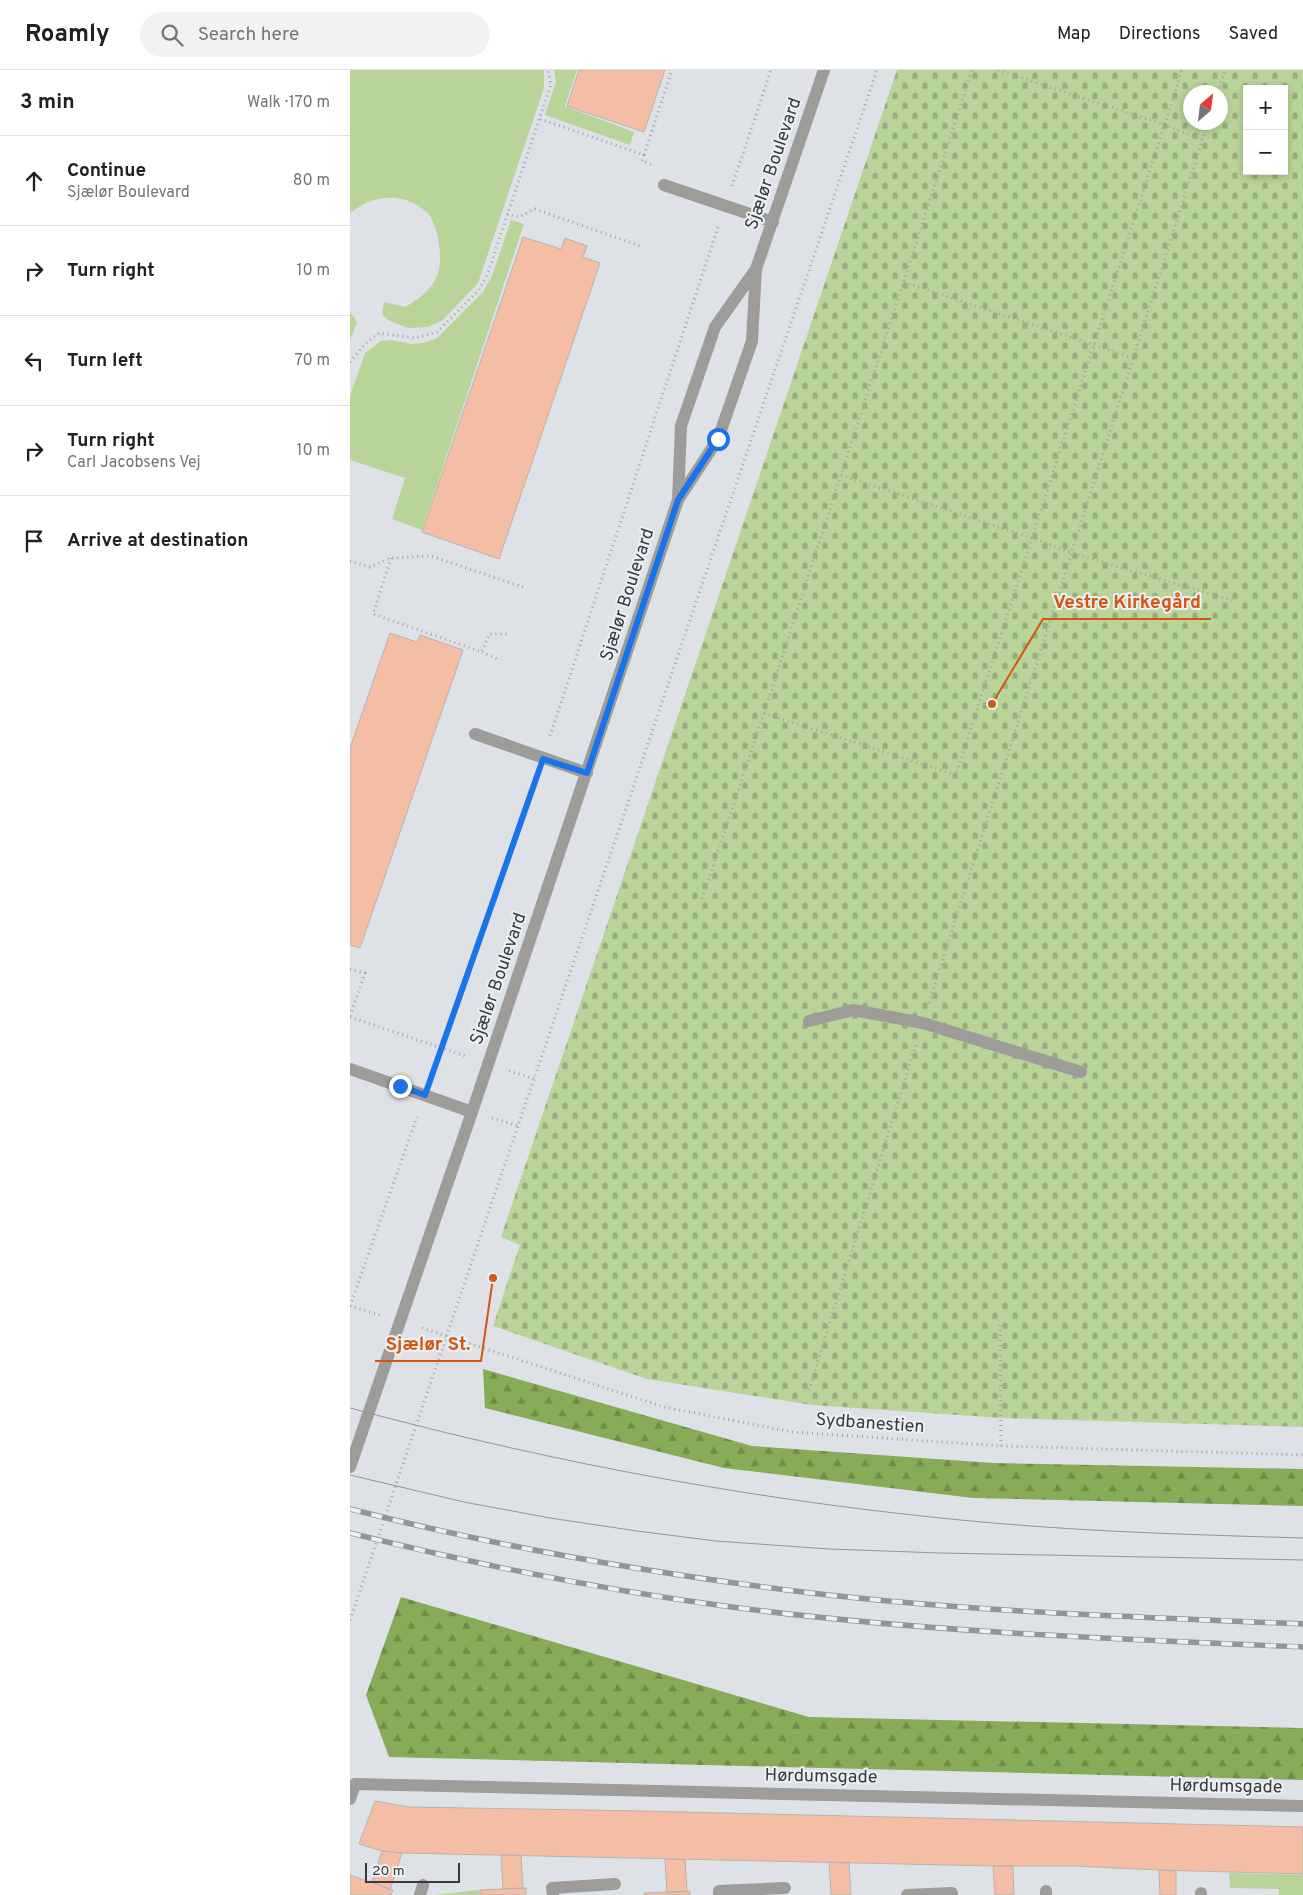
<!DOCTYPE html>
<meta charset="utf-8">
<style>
body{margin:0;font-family:Overpass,sans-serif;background:#f2f2f2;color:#202124}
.controls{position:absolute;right:15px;top:15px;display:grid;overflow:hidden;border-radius:0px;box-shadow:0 2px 8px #0003}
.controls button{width:45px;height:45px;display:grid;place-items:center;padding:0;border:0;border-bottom:1px solid #e0e0e0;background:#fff;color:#202124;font:25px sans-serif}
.compass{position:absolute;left:833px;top:15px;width:45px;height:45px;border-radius:50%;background:#fff;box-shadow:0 2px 8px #0003;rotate:28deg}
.scale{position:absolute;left:15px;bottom:12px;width:95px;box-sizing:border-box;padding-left:5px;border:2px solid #383a3c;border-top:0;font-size:14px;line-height:18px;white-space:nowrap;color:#383a3c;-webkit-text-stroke:4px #ebf0f4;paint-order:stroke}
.stop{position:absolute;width:15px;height:15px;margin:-11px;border:4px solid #1a73e8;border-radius:50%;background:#fff}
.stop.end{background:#1a73e8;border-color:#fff;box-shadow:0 1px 5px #0008}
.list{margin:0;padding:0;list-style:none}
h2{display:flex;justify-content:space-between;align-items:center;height:65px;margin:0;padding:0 20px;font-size:21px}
h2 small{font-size:16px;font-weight:400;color:#757577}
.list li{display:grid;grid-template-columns:32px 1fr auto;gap:15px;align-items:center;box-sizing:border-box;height:90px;padding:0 20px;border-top:1px solid #e0e0e0}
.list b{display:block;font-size:19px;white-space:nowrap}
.list p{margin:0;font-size:16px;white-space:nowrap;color:#757577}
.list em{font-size:16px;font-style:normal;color:#757577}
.icon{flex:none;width:28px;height:28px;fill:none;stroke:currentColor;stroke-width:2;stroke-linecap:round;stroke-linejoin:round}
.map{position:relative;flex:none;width:953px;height:1825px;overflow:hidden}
header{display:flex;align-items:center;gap:30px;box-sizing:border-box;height:70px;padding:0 25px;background:#fff;border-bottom:1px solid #e0e0e0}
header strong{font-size:24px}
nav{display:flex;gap:28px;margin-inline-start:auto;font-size:18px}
.search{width:350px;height:45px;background:#f2f2f2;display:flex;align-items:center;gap:12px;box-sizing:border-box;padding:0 18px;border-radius:28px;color:#757577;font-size:19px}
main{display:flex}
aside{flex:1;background:#fff}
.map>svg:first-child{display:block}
</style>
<header>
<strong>Roamly</strong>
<div class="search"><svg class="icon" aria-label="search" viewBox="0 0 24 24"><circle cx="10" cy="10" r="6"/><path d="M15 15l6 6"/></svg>Search here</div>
<nav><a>Map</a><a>Directions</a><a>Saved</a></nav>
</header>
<main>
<aside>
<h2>3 min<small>Walk · 170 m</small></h2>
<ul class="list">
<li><svg class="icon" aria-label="ahead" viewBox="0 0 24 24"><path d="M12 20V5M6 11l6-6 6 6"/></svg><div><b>Continue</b><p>Sjælør Boulevard</p></div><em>80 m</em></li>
<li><svg class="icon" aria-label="right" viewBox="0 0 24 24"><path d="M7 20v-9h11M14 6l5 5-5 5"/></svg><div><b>Turn right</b></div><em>10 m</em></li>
<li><svg class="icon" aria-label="left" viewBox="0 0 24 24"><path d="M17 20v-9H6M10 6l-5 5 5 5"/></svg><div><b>Turn left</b></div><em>70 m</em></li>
<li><svg class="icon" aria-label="right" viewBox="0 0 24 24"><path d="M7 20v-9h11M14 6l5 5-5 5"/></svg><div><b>Turn right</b><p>Carl Jacobsens Vej</p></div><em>10 m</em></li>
<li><svg class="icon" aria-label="arrive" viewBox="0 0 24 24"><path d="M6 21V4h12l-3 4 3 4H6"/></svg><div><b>Arrive at destination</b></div></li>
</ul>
</aside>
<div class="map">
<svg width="953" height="1825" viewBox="0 0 953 1825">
<defs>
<pattern id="forest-firs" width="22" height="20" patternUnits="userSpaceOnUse" patternTransform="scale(1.25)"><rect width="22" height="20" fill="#87ab56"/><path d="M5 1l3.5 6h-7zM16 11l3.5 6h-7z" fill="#6f8c48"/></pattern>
<pattern id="cemetery-stones" width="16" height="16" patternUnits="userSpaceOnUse" patternTransform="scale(1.25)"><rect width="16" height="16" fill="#b8d498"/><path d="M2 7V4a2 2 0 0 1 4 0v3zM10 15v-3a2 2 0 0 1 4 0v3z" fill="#97ad7d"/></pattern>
</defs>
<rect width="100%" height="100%" fill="#dee2e7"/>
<path fill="#b8d498" d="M0 0H194V18L128 213 93 250 78 257 58 258 40 251 32 245 34 232 55 237C66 231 77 223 84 212 91 200 91 187 89 175 88 164 85 155 80 146 76 140 67 135 61 132 40 123 18 129 0 143Z
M204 0H227L215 36 284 62 280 75 195 45 206 12Z
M161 150 174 154 72 460 42 449 55 408 0 390V326L15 283 31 271 42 270 61 274 74 273 87 268 133 222 142 206Z
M0 242 7 252 0 270Z
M879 1803 953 1805V1825H929V1819L880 1818Z
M129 1820V1825H86Z"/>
<path fill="url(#forest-firs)" d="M133 1299 402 1376 643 1393 953 1399V1436L623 1428 374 1398 135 1338Z
M51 1527 459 1647 953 1658V1710L39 1687 16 1625Z"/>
<path fill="url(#cemetery-stones)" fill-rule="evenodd" d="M547 0H953V1357L652 1348 462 1335 297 1309 143 1256 170 1175 151 1167ZM897 19H934V101H897ZM841 22H871V52H841Z"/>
<path fill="#f4bea4" stroke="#b8b2af" d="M229 0H315L294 62 217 36Z
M173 167 211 179 215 168 237 176 233 187 250 193 149 489 72 462Z
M40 563 67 572 70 565 113 580 10 878 0 875V678Z
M25 1731 59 1737 292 1741 953 1757V1804L809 1800 723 1796H643L52 1783 32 1781 9 1774Z
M32 1781 52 1783 40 1820 22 1812Z
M151 1785H171L173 1818 153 1819Z
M315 1789 335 1790 337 1821 317 1823Z
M479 1792 499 1793 501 1825H481Z
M643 1796H663L664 1825H645Z
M809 1800 826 1801V1825H810Z
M0 1805 43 1820 41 1825H0Z
M176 1818V1825H130V1820Z
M340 1821V1825H294V1823Z"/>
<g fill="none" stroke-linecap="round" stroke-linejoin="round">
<path stroke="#a0a3a7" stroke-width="3" stroke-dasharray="1 4" stroke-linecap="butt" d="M648 0 815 55 853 70
M868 22 875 0
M190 49 294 85 292 91 302 95
M294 85 322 0
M382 116 421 0
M157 144 169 147 185 139 293 177
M554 212 783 288
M0 292 16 273 29 263 65 268 87 262 129 220 138 203 201 14 198 0
M491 405 682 468 722 483 885 531
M41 488 23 544 132 582 139 564H160
M0 491 20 497 41 488 81 486 176 518
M132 582 149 590
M414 643 606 705 832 0
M200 666 368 157
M352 829 414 643 622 0
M0 899 15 903 0 946
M579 933 858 52
M0 947 118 987
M159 1001 185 1009
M82 1004 186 708
M142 1048 169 1056
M0 1236 67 1047
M0 1236 30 1245
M650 1255 651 1376
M72 1258 314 1337 442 1362 651 1376 953 1385
M459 1320 566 974
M0 1550 527 0"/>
<path stroke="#9e9b9b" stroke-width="12" d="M314 115 423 152
M328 430 331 356 365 257 406 199 474 0
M125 664 237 703
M459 951 503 940 573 953 731 1002
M0 999 122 1042
M0 1397 122 1042 328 430 368 369 402 271 406 199
M0 1729 5 1714 953 1736
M696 1821V1825
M851 1823V1825
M70 1825 73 1815
M203 1825 202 1818 265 1814
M369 1825V1821L435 1818
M557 1825 602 1823"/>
<path stroke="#919498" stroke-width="1" d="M0 1338C210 1395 426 1434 643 1453 746 1462 850 1465 953 1468
M0 1405 114 1432 200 1448 287 1461 366 1471 479 1479 590 1483 953 1490"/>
<defs>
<path id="rail" d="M0 1439C152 1478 306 1504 461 1523 624 1542 789 1547 953 1554
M0 1463C128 1495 258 1521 389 1538 576 1562 765 1569 953 1577"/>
</defs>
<use href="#rail" stroke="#919498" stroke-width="5.5"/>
<use href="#rail" stroke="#ebf0f4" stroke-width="4" stroke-dasharray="11" stroke-linecap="butt"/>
</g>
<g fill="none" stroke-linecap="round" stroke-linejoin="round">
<path stroke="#1a73e8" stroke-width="6" d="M50 1016 75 1025 193 689 237 703 328 430 368 369"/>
</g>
<g text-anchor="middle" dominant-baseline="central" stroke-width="4" stroke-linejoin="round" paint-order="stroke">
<g font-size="18" fill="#383a3c" stroke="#ebf0f4">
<text transform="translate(424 94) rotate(-71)">Sjælør Boulevard</text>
<text transform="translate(278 525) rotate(-72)">Sjælør Boulevard</text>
<text transform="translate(149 909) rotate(-71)">Sjælør Boulevard</text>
<text transform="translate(520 1354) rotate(4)">Sydbanestien</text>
<text transform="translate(471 1707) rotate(1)">Hørdumsgade</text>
<text transform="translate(876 1717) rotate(1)">Hørdumsgade</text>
</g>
</g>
<path fill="none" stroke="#d65611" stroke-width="2" d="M642 634L693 549H861M143 1208L131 1291H25"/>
<g fill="#d65611" stroke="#ebf0f4" stroke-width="2">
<circle cx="642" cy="634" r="5"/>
<circle cx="143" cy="1208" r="5"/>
</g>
<g font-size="19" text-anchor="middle" font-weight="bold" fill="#d65611" stroke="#ebf0f4" stroke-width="4" stroke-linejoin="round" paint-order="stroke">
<text x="777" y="538">Vestre Kirkegård</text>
<text x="78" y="1280">Sjælør St.</text>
</g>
</svg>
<div class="controls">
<button>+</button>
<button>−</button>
</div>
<svg class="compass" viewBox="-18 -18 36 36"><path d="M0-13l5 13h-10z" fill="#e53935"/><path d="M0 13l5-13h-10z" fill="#757577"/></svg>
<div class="scale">20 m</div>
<div class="stop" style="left:368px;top:369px"></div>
<div class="stop end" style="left:50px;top:1016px"></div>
</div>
</main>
